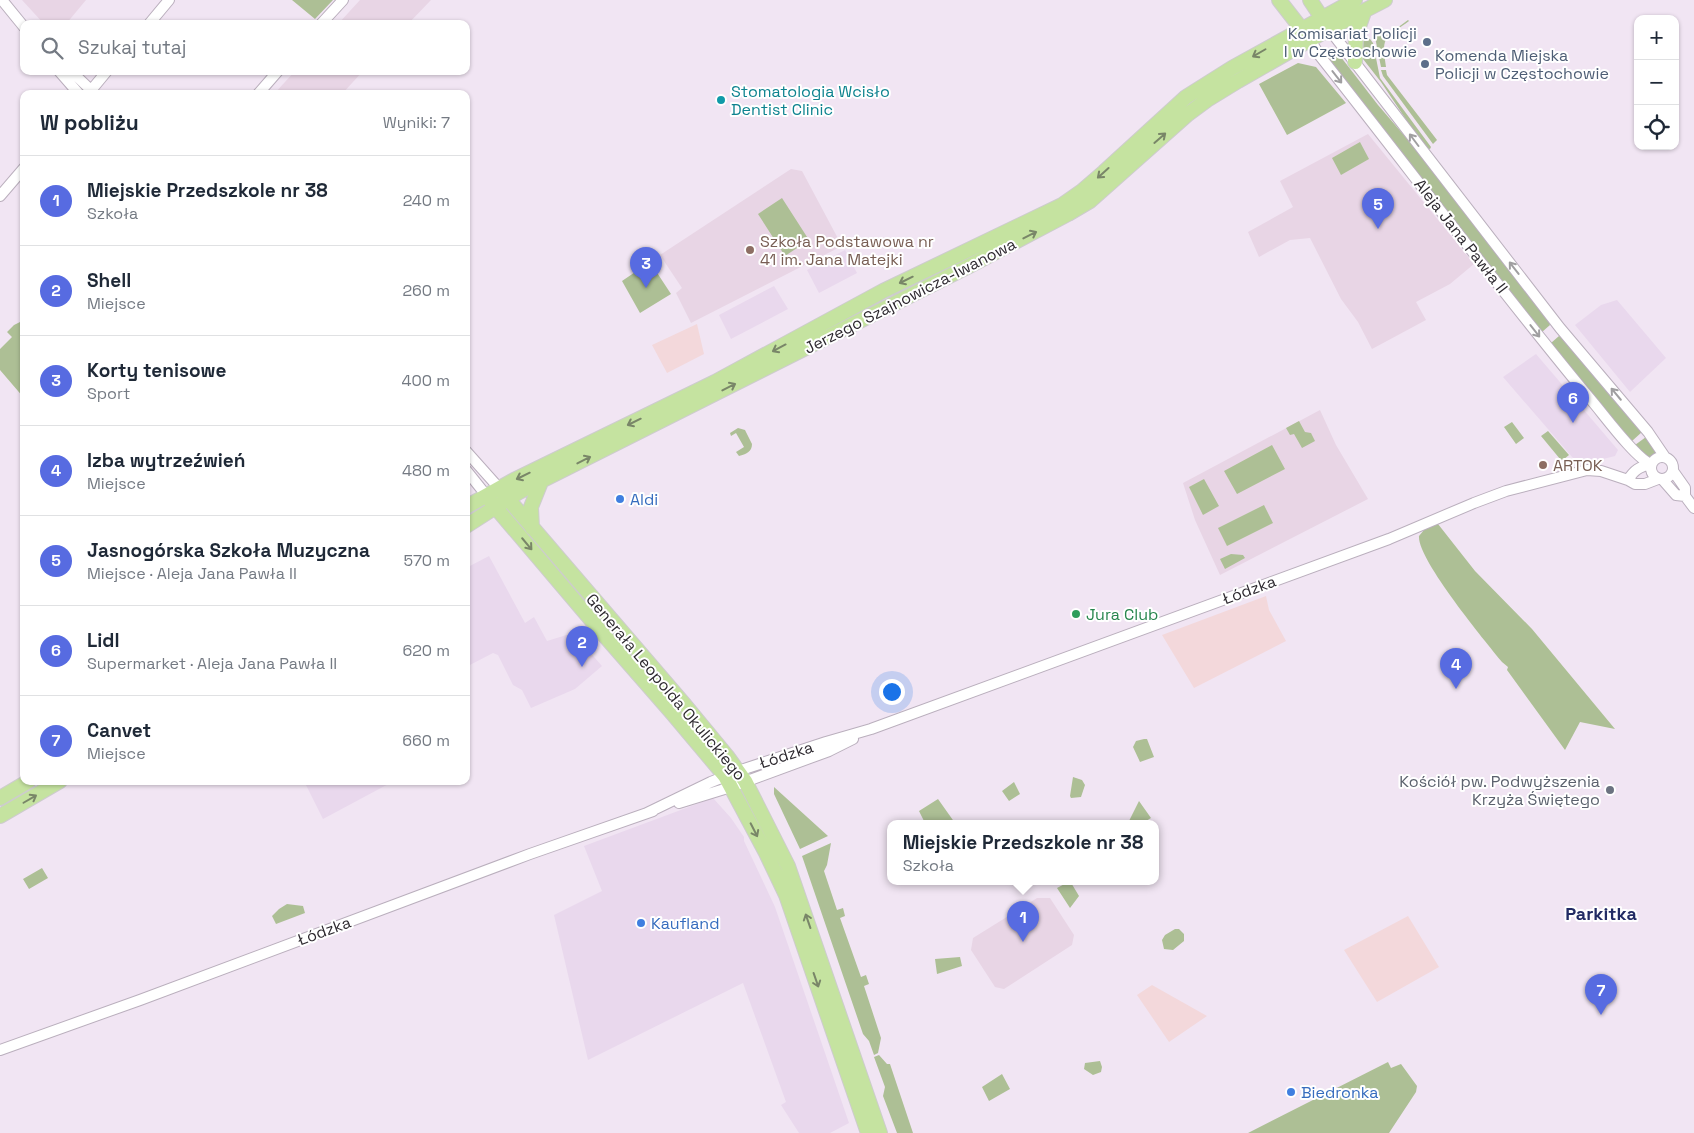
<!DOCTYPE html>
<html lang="pl">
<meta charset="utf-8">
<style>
body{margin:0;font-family:"Space Grotesk",sans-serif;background:#f6f6f7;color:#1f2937}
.controls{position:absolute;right:15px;top:15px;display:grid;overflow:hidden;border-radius:10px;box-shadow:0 1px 4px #0004}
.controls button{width:45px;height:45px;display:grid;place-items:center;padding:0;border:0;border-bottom:1px solid #e0e1e3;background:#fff;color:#1f2937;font:25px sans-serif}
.you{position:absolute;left:891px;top:691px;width:18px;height:18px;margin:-12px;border:4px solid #fff;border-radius:50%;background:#1a73e8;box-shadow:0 0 0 8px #1a73e833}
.badge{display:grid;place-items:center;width:32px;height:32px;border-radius:50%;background:#576be1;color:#fff;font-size:16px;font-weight:700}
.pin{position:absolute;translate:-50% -41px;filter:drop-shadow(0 1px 2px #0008)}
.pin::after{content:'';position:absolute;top:26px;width:18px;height:15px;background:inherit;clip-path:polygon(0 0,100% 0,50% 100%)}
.popup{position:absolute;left:887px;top:820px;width:272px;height:65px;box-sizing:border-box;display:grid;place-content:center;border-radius:10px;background:#fff;filter:drop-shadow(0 1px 4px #0005);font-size:16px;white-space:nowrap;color:#747a83}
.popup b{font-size:19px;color:#1f2937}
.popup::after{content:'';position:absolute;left:50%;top:100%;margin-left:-10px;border:10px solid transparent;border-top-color:#fff}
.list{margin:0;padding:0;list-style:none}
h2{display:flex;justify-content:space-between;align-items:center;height:65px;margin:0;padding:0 20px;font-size:21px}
h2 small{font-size:16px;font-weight:400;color:#747a83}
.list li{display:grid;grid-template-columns:32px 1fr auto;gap:15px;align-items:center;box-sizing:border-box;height:90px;padding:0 20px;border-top:1px solid #e0e1e3}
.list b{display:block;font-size:19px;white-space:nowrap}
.list p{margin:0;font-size:16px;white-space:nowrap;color:#747a83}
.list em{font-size:16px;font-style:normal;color:#747a83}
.icon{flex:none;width:28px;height:28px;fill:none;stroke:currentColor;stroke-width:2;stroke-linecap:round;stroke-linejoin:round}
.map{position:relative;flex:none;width:1694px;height:1133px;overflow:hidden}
.search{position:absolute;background:#fff;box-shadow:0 1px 4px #0004;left:20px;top:20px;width:450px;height:55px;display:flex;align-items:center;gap:12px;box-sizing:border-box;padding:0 18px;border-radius:10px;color:#747a83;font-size:19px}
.panel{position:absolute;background:#fff;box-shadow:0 1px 4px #0004;left:20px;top:90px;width:450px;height:695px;border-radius:10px}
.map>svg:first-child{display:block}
</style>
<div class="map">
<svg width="1694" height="1133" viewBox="0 0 1694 1133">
<rect width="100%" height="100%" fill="#f1e5f3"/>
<path fill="#e9d8ed" d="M845 250 857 273 819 293 807 270Z
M774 286 788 309 731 339 719 315Z
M1617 300 1666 358 1630 392 1575 325 1601 305Z
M1536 354 1618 450 1615 456 1579 465 1503 377Z
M489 556 525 623 534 617 547 641 573 633 602 666 575 689 531 708 522 690 513 685 498 655 493 653 466 667V568Z
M304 781H394L323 819Z
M713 798 731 818 744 837V841L775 907 849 1123 830 1133H799L781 1105 786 1102 743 983 588 1060 554 915 602 891 584 846Z"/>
<path fill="#f3d8db" d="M697 324 704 354 667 373 652 345Z
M1266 596 1269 610 1286 641 1194 688 1162 635Z
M1408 916 1439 967 1377 1002 1344 950Z
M1152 985 1207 1016 1169 1042 1137 995Z"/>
<path fill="#e8d5e5" d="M22 0H86L66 24H44Z
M360 0H431L408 24H338Z
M295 71H363L342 94H274Z
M1368 134 1474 264 1450 284 1416 302 1426 320 1372 349 1358 322 1341 299 1310 238 1290 240 1259 257 1248 232 1293 207 1280 181Z
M791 169 802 171 842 246 691 323 676 293 682 288 660 255Z
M1320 410 1336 445 1368 499 1220 575 1195 520 1183 483Z
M1037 898H1050L1074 935 1072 945 1004 989 995 987 971 950 973 938Z"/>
<path fill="#adbf95" d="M292 0H333L315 19Z
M1408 20 1409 21C1385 39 1381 35 1386 67H1381L1375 37 1382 34V39Z
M1366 38 1370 39 1373 43 1380 78 1431 147 1430 149 1425 148 1381 82 1363 59 1358 39Z
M1337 52 1378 105 1421 155 1548 320 1550 325 1542 332 1539 331 1329 59Z
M1298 63 1316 67 1346 103 1287 135 1259 84Z
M1381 70H1386L1387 75 1437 140 1433 144 1383 76Z
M1360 142 1369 159 1341 175 1332 158Z
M782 198 809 240 785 256 758 214Z
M650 262 671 294 640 313 622 281Z
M24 320V398L0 370V349L12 337 7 332 14 325Z
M1559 336 1562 337 1642 432 1632 441 1551 346V343Z
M1299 421 1305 432 1311 433 1315 441 1302 448 1294 434 1290 435 1286 428Z
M1512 422 1524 438 1516 444 1504 427Z
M738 428 745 430 752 444C752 452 746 454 739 456L736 452 744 447 736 433 731 436 730 433Z
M1548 431 1569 455 1563 460 1560 459 1541 436Z
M1646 437 1656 449V453L1648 459 1635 445Z
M1272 445 1285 469 1237 494 1224 471Z
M1204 479 1219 506 1203 515 1189 487Z
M1264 505 1273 523 1227 546 1218 528Z
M1438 524 1475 571 1532 629 1615 729 1580 722 1565 750 1507 670 1508 667 1502 662C1485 641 1417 559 1419 536L1424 530Z
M1231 554 1243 555 1245 558 1225 569 1220 559Z
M1144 739H1147L1154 757 1140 762 1133 747 1136 741Z
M1073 777 1082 780 1085 785 1081 797 1071 798 1070 796Z
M1014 782 1020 794 1009 801 1002 791Z
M774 787 828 836 800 849 774 794Z
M938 799 955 823H925L919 811Z
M1139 801 1151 818 1143 823H1128Z
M831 843 827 865 824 871 837 910 843 908 845 916 840 918 861 977 866 975 869 984 864 986 881 1038 878 1053 874 1055 869 1041 863 1034 802 856Z
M42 868 48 878 29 889 23 879Z
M1070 881 1079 896 1070 908 1057 888Z
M287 904 303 906 305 913 276 924 272 916 279 909Z
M1175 929H1179L1184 934V941L1173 950 1164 949 1162 940 1165 935Z
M960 957 962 966 937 974 935 959Z
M879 1055 887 1064H890L913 1133H897L883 1096 885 1087 874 1057Z
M1100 1061 1102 1067 1101 1072 1093 1075 1084 1069 1085 1063Z
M1388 1062 1391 1068 1401 1064 1417 1086 1416 1092 1389 1133H1248Z
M1002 1074 1010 1089 989 1101 982 1087Z"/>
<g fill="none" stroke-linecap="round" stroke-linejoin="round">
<defs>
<path id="minor" d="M2 0 24 27
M149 24 169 0
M321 24 343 0
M1329 29 1560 328 1648 432 1665 457
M1310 40 1320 56C1411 171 1498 288 1592 401 1604 415 1636 459 1651 464
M59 71 79 94
M71 71 95 94
M88 94 107 71
M258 94 278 71
M0 196 24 168
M466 451 499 488
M1651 468a11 11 0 1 1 22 0a11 11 0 1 1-22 0Z
M466 470 486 495
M1673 471 1685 488V496
M1662 479 1676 495 1685 496 1694 508
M1628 480C1634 470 1639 467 1651 464
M679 803 731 787 829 751 853 739
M647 813 711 782 738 771 826 742 871 729 1389 539 1474 503 1506 491 1587 470 1601 471 1628 480 1635 484H1645L1658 479
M0 1050 140 1000 530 854 653 811"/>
<path id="major" d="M1279 0 1307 36
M1310 0 1326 24
M1355 62 1356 35 1364 12
M502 492 684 704 727 756 745 781 788 866 880 1133
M491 502 604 635 672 713 725 776 766 853 786 895 868 1133
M466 507 514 480 715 382 883 291 1062 205 1082 191 1104 172 1186 97 1232 68 1355 0
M466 526 519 492 971 265 1068 214 1090 201 1188 114 1207 100 1238 81 1329 29 1385 0
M532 528 531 507 541 482
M0 798 29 781
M0 816 60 781"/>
</defs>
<use href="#minor" stroke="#baafbd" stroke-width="12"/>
<use href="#major" stroke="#cdcccd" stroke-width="16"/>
<use href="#minor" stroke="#fff" stroke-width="10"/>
<use href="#major" stroke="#c5e3a0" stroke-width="14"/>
</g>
<defs><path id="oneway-shaft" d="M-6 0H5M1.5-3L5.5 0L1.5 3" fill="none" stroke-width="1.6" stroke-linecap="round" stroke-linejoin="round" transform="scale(1.25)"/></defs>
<g stroke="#798668">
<use href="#oneway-shaft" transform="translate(1259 53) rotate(150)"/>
<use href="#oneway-shaft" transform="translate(1160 138) rotate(-41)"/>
<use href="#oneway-shaft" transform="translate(1103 173) rotate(138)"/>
<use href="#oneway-shaft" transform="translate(1030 235) rotate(-27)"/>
<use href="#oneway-shaft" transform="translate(906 280) rotate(154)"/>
<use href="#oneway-shaft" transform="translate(779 348) rotate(152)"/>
<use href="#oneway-shaft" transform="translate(729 387) rotate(-27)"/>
<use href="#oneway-shaft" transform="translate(634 422) rotate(154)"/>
<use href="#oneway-shaft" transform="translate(584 460) rotate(-27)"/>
<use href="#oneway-shaft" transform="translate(523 476) rotate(154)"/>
<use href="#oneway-shaft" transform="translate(527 544) rotate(50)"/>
<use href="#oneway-shaft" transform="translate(30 799) rotate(-30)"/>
<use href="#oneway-shaft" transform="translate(754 830) rotate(63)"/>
<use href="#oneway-shaft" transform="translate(808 921) rotate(-109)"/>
<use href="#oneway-shaft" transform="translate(816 980) rotate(71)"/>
</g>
<g stroke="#a09fa1">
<use href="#oneway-shaft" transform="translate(1337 77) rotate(52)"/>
<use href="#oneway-shaft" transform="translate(1414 140) rotate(-127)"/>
<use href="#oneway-shaft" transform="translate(1514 268) rotate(-128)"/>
<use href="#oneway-shaft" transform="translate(1535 331) rotate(52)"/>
<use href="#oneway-shaft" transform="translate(1616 394) rotate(-130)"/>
</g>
<g fill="#5c6f8a" stroke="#fff" stroke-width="2">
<circle cx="1427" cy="42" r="5"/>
<circle cx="1425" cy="64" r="5"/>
</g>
<circle fill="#0f9aa8" stroke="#fff" stroke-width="2" cx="721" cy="100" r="5"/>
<g fill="#8d6e63" stroke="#fff" stroke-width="2">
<circle cx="750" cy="250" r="5"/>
<circle cx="1543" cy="465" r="5"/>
</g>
<g fill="#3f7fe0" stroke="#fff" stroke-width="2">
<circle cx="620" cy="499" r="5"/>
<circle cx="641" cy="923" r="5"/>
<circle cx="1291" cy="1092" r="5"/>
</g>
<circle fill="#2e9e5b" stroke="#fff" stroke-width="2" cx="1076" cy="614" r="5"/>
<circle fill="#6b7280" stroke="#fff" stroke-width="2" cx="1610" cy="790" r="5"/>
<g text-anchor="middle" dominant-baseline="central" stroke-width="4" stroke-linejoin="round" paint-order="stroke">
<g font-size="16" fill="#4e5e75" stroke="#fff" text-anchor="end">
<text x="1417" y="33">Komisariat Policji<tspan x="1417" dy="18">I w Częstochowie</tspan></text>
<text x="1435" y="55" text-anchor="start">Komenda Miejska<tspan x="1435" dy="18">Policji w Częstochowie</tspan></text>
</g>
<g font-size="16" fill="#0d838f" stroke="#fff" text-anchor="start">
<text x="731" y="91">Stomatologia Wcisło<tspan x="731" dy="18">Dentist Clinic</tspan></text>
</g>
<g font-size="16" fill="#2d292f" stroke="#fff">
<text transform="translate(1461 236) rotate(52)">Aleja Jana Pawła II</text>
<text transform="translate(910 296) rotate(-27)">Jerzego Szajnowicza-Iwanowa</text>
<text transform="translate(1249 590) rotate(-20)">Łódzka</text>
<text transform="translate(666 687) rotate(50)">Generała Leopolda Okulickiego</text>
<text transform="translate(786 755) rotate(-18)">Łódzka</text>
<text transform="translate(324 931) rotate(-20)">Łódzka</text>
</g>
<g font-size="16" fill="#785e54" stroke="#fff" text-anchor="start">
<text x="760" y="241">Szkoła Podstawowa nr<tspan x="760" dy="18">41 im. Jana Matejki</tspan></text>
<text x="1553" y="465">ARTOK</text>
</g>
<g font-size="16" fill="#366cbe" stroke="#fff" text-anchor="start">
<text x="630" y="499">Aldi</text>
<text x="651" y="923">Kaufland</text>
<text x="1301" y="1092">Biedronka</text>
</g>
<g font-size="16" fill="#27864d" stroke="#fff" text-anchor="start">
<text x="1086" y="614">Jura Club</text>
</g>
<g font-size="16" fill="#5b616d" stroke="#fff" text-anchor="end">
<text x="1600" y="781">Kościół pw. Podwyższenia<tspan x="1600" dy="18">Krzyża Świętego</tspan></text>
</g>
<g font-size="18" font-weight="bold" fill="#222b64" stroke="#fff">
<text x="1601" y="913">Parkitka</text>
</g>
</g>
</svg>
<div class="controls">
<button>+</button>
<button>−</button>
<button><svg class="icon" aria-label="locate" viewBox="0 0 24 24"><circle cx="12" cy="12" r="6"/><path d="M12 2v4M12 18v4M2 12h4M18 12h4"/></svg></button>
</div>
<div class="you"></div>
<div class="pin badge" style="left:1023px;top:942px">1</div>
<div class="popup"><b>Miejskie Przedszkole nr 38</b>Szkoła</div>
<div class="pin badge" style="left:582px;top:667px">2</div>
<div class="pin badge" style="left:646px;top:288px">3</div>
<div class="pin badge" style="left:1456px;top:689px">4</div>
<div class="pin badge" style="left:1378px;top:229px">5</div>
<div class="pin badge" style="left:1573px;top:423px">6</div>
<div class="pin badge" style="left:1601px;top:1015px">7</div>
<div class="search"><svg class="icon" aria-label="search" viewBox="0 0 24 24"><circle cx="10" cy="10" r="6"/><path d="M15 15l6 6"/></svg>Szukaj tutaj</div>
<section class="panel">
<h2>W pobliżu<small>Wyniki: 7</small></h2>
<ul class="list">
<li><span class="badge">1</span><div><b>Miejskie Przedszkole nr 38</b><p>Szkoła</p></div><em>240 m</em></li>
<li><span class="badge">2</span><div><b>Shell</b><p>Miejsce</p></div><em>260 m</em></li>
<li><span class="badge">3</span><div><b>Korty tenisowe</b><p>Sport</p></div><em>400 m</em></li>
<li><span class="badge">4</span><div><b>Izba wytrzeźwień</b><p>Miejsce</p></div><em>480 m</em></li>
<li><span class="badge">5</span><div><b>Jasnogórska Szkoła Muzyczna</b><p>Miejsce · Aleja Jana Pawła II</p></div><em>570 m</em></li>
<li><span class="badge">6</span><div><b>Lidl</b><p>Supermarket · Aleja Jana Pawła II</p></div><em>620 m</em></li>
<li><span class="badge">7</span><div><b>Canvet</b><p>Miejsce</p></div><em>660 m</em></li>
</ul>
</section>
</div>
